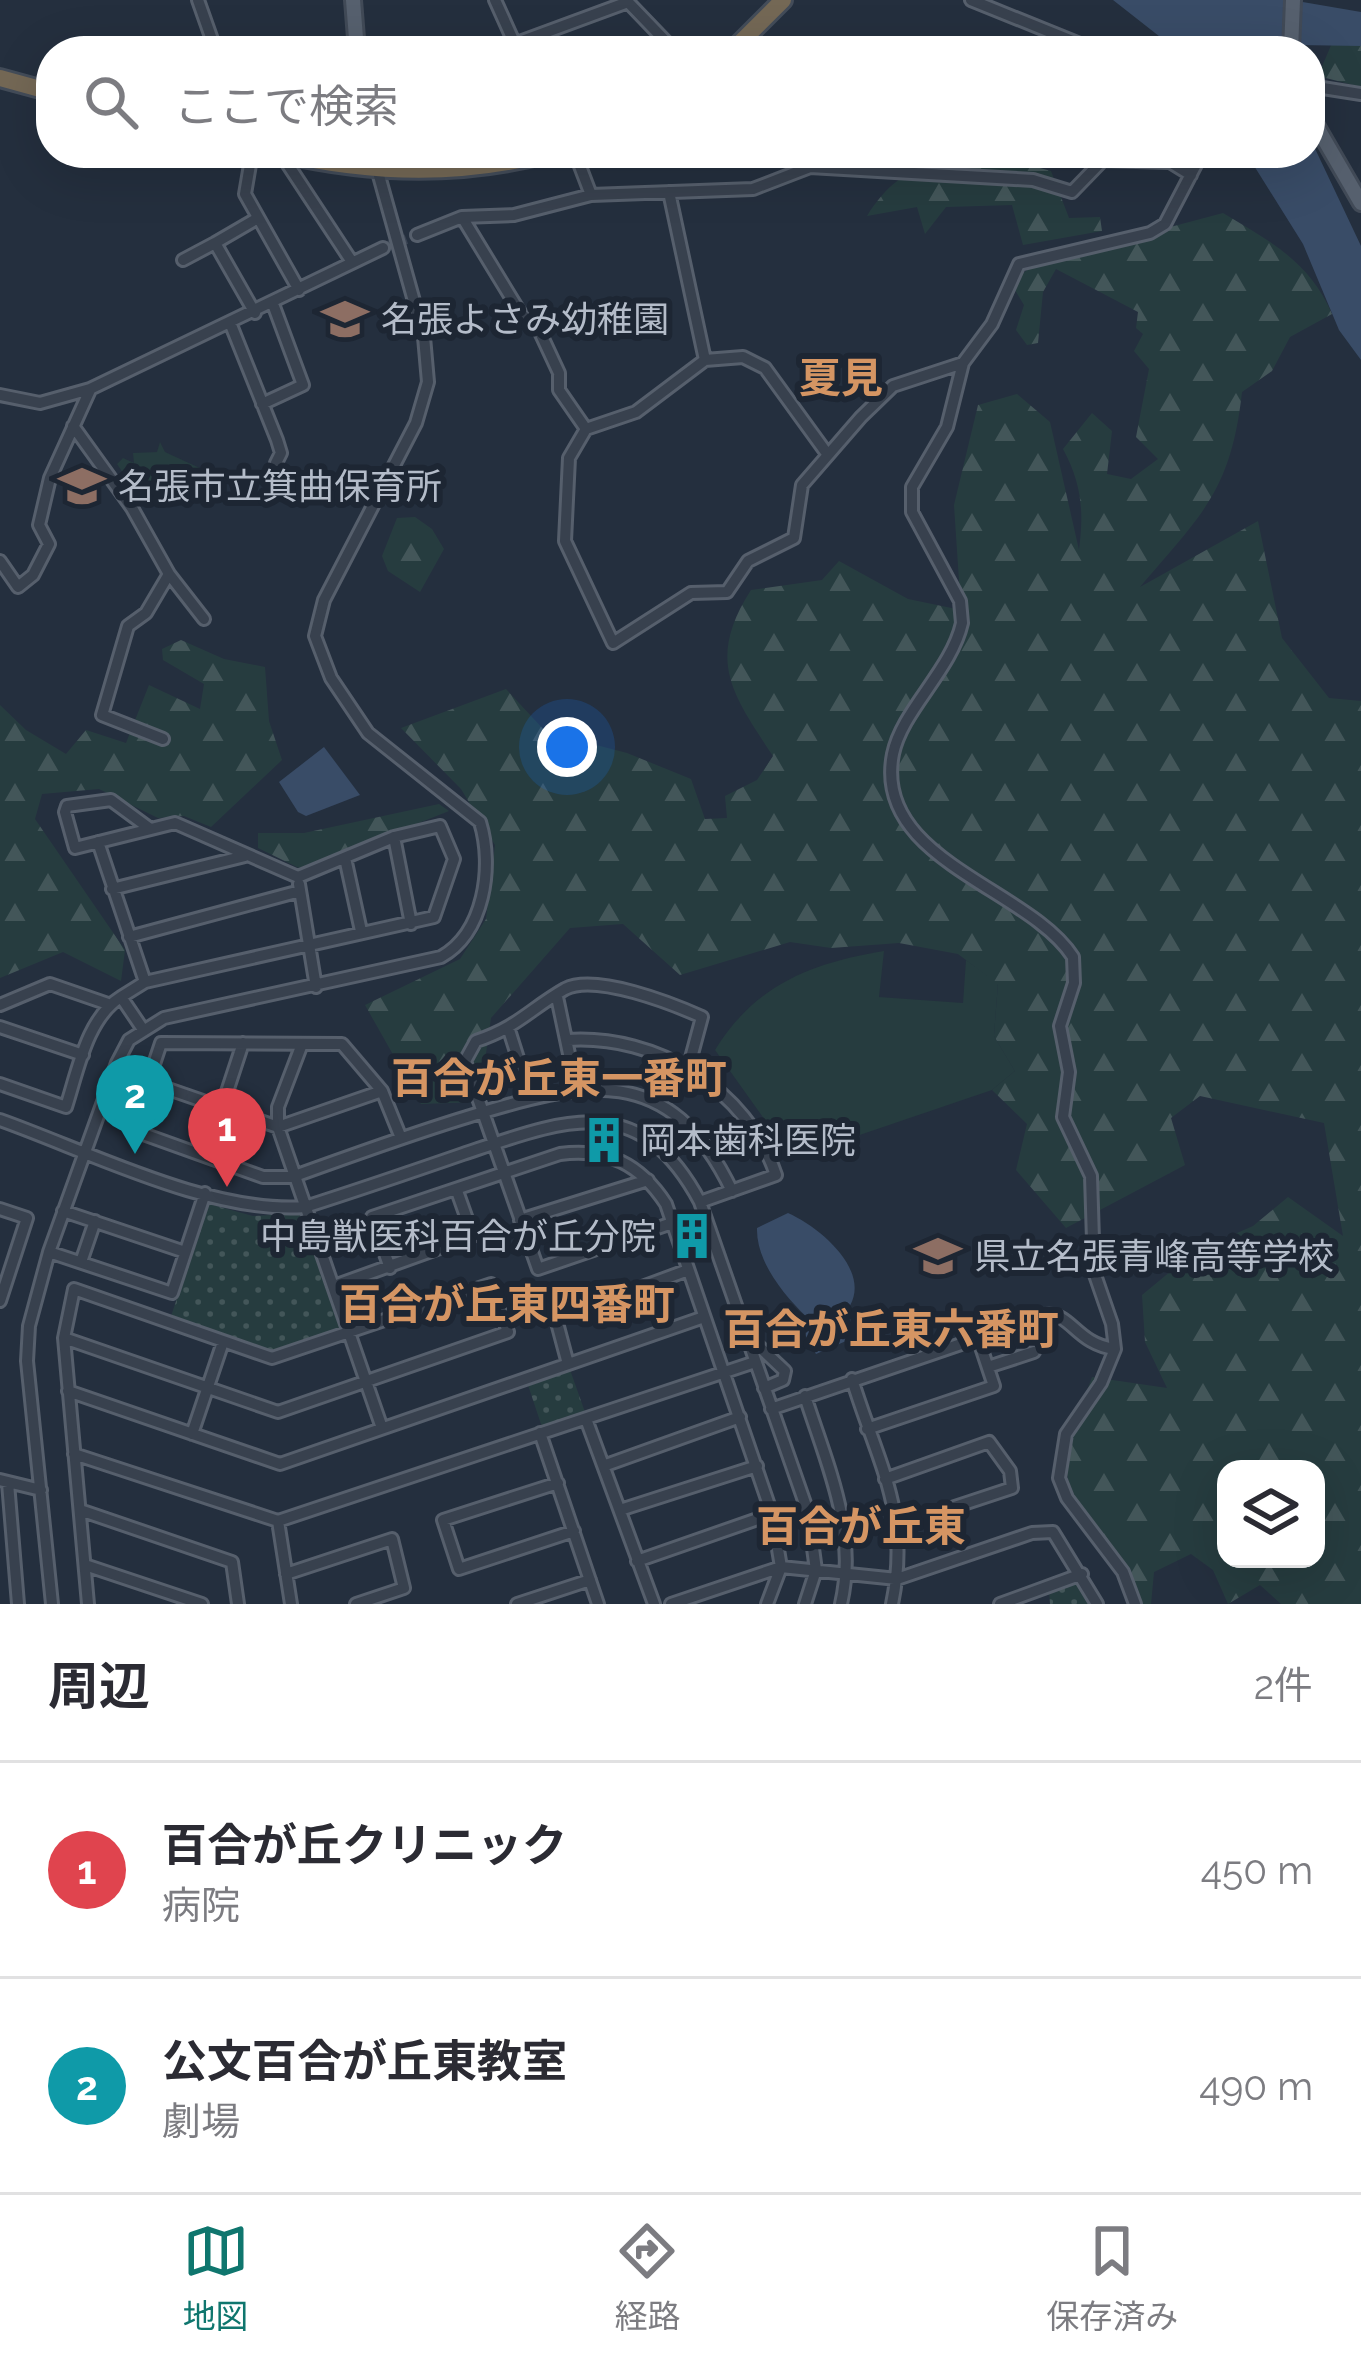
<!DOCTYPE html>
<html lang="ja">
<meta charset="utf-8">
<style>
body{margin:0;font-family:Raleway,"Noto Sans JP",sans-serif;background:#f7f7f7;color:#2b2b33}
.controls{position:absolute;right:36px;bottom:36px;display:grid;overflow:hidden;border-radius:24px;box-shadow:0 12px 48px #0002}
.controls button{width:108px;height:108px;display:grid;place-items:center;padding:0;border:0;border-bottom:3px solid #e1e1e2;background:#fff;color:#2b2b33;font:60px sans-serif}
.you{position:absolute;left:567px;top:747px;width:42px;height:42px;margin:-30px;border:9px solid #fff;border-radius:50%;background:#1a73e8;box-shadow:0 0 0 18px #1a73e833}
.badge{display:grid;place-items:center;width:78px;height:78px;border-radius:50%;background:#0f766e;color:#fff;font-size:39px;font-weight:700}
.pin{position:absolute;translate:-50% -99px;filter:drop-shadow(0 3px 6px #0008)}
.pin::after{content:'';position:absolute;top:63px;width:42px;height:36px;background:inherit;clip-path:polygon(0 0,100% 0,50% 100%)}
.list{margin:0;padding:0;list-style:none}
h2{display:flex;justify-content:space-between;align-items:center;height:156px;margin:0;padding:0 48px;font-size:51px}
h2 small{font-size:39px;font-weight:400;color:#7c7c81}
.list li{display:grid;grid-template-columns:78px 1fr auto;gap:36px;align-items:center;box-sizing:border-box;height:216px;padding:0 48px;border-top:3px solid #e1e1e2}
.list b{display:block;font-size:45px;white-space:nowrap}
.list p{margin:0;font-size:39px;white-space:nowrap;color:#7c7c81}
.list em{font-size:39px;font-style:normal;color:#7c7c81}
.icon{flex:none;width:66px;height:66px;fill:none;stroke:currentColor;stroke-width:2;stroke-linecap:round;stroke-linejoin:round}
.map{position:relative;flex:none;width:1361px;height:1604px;overflow:hidden}
.search{position:absolute;background:#fff;box-shadow:0 12px 48px #0002;left:36px;right:36px;top:36px;height:132px;display:flex;align-items:center;gap:30px;box-sizing:border-box;padding:0 42px;border-radius:48px;color:#7c7c81;font-size:45px}
.sheet{height:588px;background:#fff}
nav{display:flex;justify-content:space-around;align-items:center;box-sizing:border-box;height:168px;border-top:3px solid #e1e1e2;background:#fff;font-size:33px;color:#7c7c81}
nav a{display:grid;justify-items:center;gap:6px}
nav .on{color:#0f766e}
.map>svg:first-child{display:block}
</style>
<div class="map">
<svg width="1361" height="1604" viewBox="0 0 1361 1604">
<defs>
<pattern id="forest-firs" width="22" height="20" patternUnits="userSpaceOnUse" patternTransform="scale(3)"><rect width="22" height="20" fill="#263c3f"/><path d="M5 1l3.5 6h-7zM16 11l3.5 6h-7z" fill="#435659"/></pattern>
<pattern id="park-dots" width="8" height="8" patternUnits="userSpaceOnUse" patternTransform="scale(3)"><rect width="8" height="8" fill="#263c3f"/><path d="M2 2h.1M6 6h.1" fill="none" stroke="#435659" stroke-width="1.8" stroke-linecap="round"/></pattern>
</defs>
<rect width="100%" height="100%" fill="#242f3e"/>
<path fill="#263c3f" d="M160 442 165 452 217 476 223 489 219 498 200 487 181 490 168 476 148 482 139 469 123 473 117 464 123 458 134 463 133 453 157 452Z
M884 951 879 997 963 1003 966 960 998 983 994 1036 1015 1071 992 1090 792 1158 715 1050C755 985 811 963 884 951Z"/>
<path fill="url(#forest-firs)" fill-rule="evenodd" d="M1361 37V87L1318 76 1332 43Z
M1011 160 1051 171 1069 218 1100 217 1102 231 1023 245 1012 205 946 207 925 234 917 207 867 216C907 153 943 165 1011 160Z
M1223 213C1270 241 1310 262 1332 314L1290 337 1272 371 1242 392C1231 491 1202 514 1140 587L1258 521 1282 638 1329 698 1361 701V1604H1281L1260 1585 1228 1604 1213 1570 1191 1554 1154 1572 1151 1604H1140C1130 1557 1088 1532 1071 1489 1057 1454 1080 1410 1092 1377L1167 1388 1145 1342 1142 1295 1194 1252 1253 1226 1288 1197 1343 1236 1324 1123 1200 1096 1171 1118 1185 1165 1066 1228 1016 1170 1027 1124 992 1090 1015 1071 994 1036 998 984 958 954 899 943 831 948 790 942 680 975 623 924 570 928 491 1018 479 1102 421 1104 365 1005 460 959 486 919 495 845 461 789 401 728 506 689 546 732 627 753 691 779 705 819 727 818 725 796 757 780 773 756C732 694 706 660 751 590L822 580 839 561 908 599 961 610 954 505 978 405 1017 394 1050 422 1079 550C1084 512 1082 484 1063 449L1092 413 1112 431 1107 474 1131 479 1158 459 1136 437 1149 369 1134 351 1143 334 1136 328 1138 312 1056 269 1043 292 1038 343 1027 345 1016 330 1024 305 1015 290 1023 273 1039 262ZM1226 1469H1316V1559H1226Z
M415 517 432 529 444 549 420 592 388 571 382 556 397 518Z
M181 640 224 659 265 667 269 721 282 760 211 827 184 816 158 818 99 789 42 794 35 819 125 950 121 981 63 952 0 978V705L26 730 66 754 86 730 126 743 149 685 200 709 204 684 163 660 162 649Z
M439 804 449 811 315 864 299 868 258 848V833H304Z"/>
<path fill="url(#park-dots)" d="M209 1204 253 1216 303 1213 345 1332 273 1355 170 1319Z
M569 1367 586 1415 543 1430 527 1382Z
M1079 1582 1093 1604H1050L1049 1590Z"/>
<path fill="#394c67" d="M1113 0H1291L1361 12V46L1297 45 1252 36 1259 51H1178Z
M1310 138 1361 246V360L1339 330 1303 244 1246 153H1310Z
M324 747 360 795 306 816 298 812 279 782Z
M788 1213C826 1230 886 1284 835 1322H812C788 1300 756 1264 757 1228Z
M787 1304 811 1327 837 1324 841 1334 853 1338 816 1354Z"/>
<g fill="none" stroke-linecap="round" stroke-linejoin="round">
<path stroke="#3a4453" stroke-width="10" stroke-dasharray="10 5" stroke-linecap="butt" d="M383 248 417 235"/>
<defs>
<path id="minor" d="M198 0 216 51
M495 0 518 51
M626 0 675 51
M971 0 1097 51
M514 44 628 2
M1310 86 1361 94
M252 153 245 194 299 290
M575 153 591 195
M281 154 352 262
M669 192 705 360
M462 217 521 314 539 330 559 373V390L586 429
M417 235 462 217 514 215 591 195 753 189 810 167 1033 180 1072 192 1103 160 1170 162 1191 175
M183 260 215 243
M255 313 215 243 258 218
M231 325 277 440 281 453 276 463
M0 395 40 403 90 389 383 248
M262 404 303 385 273 304
M73 426 132 508 169 574 146 613 128 626 102 715 163 739
M586 429 569 458 565 541 613 643 691 593 727 592 748 561 794 538 802 485 861 417 893 386 963 363
M586 429 636 412 705 360 743 357 765 368 828 455
M0 561 18 587 33 575 49 544 39 525 50 478 90 390
M169 574 204 619
M394 837 411 924
M98 842 145 982
M345 858 361 931
M299 884 316 987
M112 889 245 856
M129 937 300 891
M121 997 145 982 434 917 454 859 440 826 394 837 298 877 175 823 75 848 65 812 67 806 111 800 149 828
M557 997 576 1087
M0 1005 50 984 108 1004
M0 1027 83 1055
M509 1030 530 1096
M567 1040C657 1034 747 1089 776 1175L700 1202
M302 1044 278 1107V1127L382 1428
M148 1082 278 1127 382 1091
M0 1084 66 1107C78 1070 87 1018 121 997L142 1028
M222 1107 243 1043
M0 1120C90 1152 210 1214 305 1207 358 1190 411 1172 463 1154 564 1120 639 1088 700 1202L808 1512 816 1570 805 1604
M401 1138 382 1091 342 1044 161 1043 132 1130 263 1177H292C350 1156 408 1135 467 1117 584 1081 669 1060 732 1191
M0 1209 27 1218 0 1301
M63 1211 185 1252
M520 1220 648 1180
M672 1223 538 1269 465 1061 476 1041C518 1027 530 1009 565 989 595 973 673 1004 702 1017L688 1069
M49 1252 172 1293 205 1193
M81 1262 95 1221
M390 1268 372 1217 560 1154C608 1148 640 1164 666 1204L772 1514 781 1567 767 1604
M334 1286 473 1236 457 1191
M749 1337 785 1371 783 1380 764 1388
M64 1338 278 1412 508 1332 491 1284 272 1358 74 1289 64 1338 88 1604
M568 1364 556 1319 688 1270
M988 1367 1034 1352
M852 1379C878 1464 911 1512 892 1604
M68 1391 280 1464 704 1317
M805 1396C827 1465 858 1531 841 1604
M771 1409 1046 1315C1071 1312 1076 1344 1115 1349
M586 1419 654 1604
M867 1429 994 1386 978 1338
M540 1433 598 1604
M192 1434 223 1342
M74 1454 278 1521 755 1362
M606 1465 740 1417
M885 1479 989 1442 1010 1471 1012 1488 900 1525
M0 1480 41 1490
M8 1483 18 1604
M558 1483 443 1520 459 1569 574 1531
M80 1510 232 1562 238 1604
M620 1510 757 1466
M278 1521 291 1604
M637 1561 772 1514
M85 1565 202 1604
M286 1574 392 1539 404 1588 356 1604
M52 1604 27 1361 29 1326 49 1252 117 1063 129 1040 164 1018 441 957C484 933 494 867 480 822L368 733 331 678 315 636 324 600 416 423 428 382 424 337 378 172
M517 1604 590 1580
M671 1604 781 1567 897 1579 1032 1533 1053 1532 1097 1604
M1000 1604 1082 1574
M1135 1604 1123 1572 1067 1498 1059 1478 1066 1434 1101 1383 1115 1349 1112 1324 1094 1272 1091 1176 1063 1117 1069 1072 1060 1026 1074 983 1073 957C1029 888 872 860 893 754 902 710 951 671 962 623L960 601 912 512V487L947 427 963 363 992 324 1019 264 1150 233 1165 224 1202 153"/>
<path id="major" d="M353 0 357 51
M1291 51 1293 0
M1310 115 1361 203"/>
<path id="highway" d="M732 51 783 0
M0 78 51 92
M280 153C370 174 459 177 549 153"/>
</defs>
<use href="#minor" stroke="#565f6c" stroke-width="16"/>
<use href="#major" stroke="#414a57" stroke-width="20"/>
<use href="#highway" stroke="#434c59" stroke-width="22"/>
<use href="#minor" stroke="#38414e" stroke-width="10"/>
<use href="#major" stroke="#56606e" stroke-width="14"/>
<use href="#highway" stroke="#746855" stroke-width="16"/>
</g>
<defs>
<symbol id="school-bare" viewBox="-9 -9 18 18"><path d="M0-5L7-2L0 1L-7-2ZM-4 1L0 2.5L4 1V4Q0 6-4 4Z" fill="#8d6e63" stroke="#1d2633" stroke-width="2.5" paint-order="stroke"/></symbol>
<symbol id="building-bare" viewBox="-9 -9 18 18"><path d="M-4-6H4V6H1V3H-1V6H-4ZM-2.5-4.3h1.7v1.8h-1.7ZM.8-4.3h1.7v1.8H.8ZM-2.5-1h1.7V.8h-1.7ZM.8-1h1.7V.8H.8Z" fill="#0f9aa8" stroke="#1d2633" stroke-width="2.5" paint-order="stroke"/></symbol>
</defs>
<g fill-rule="evenodd">
<use href="#school-bare" x="312" y="286" width="66" height="66"/>
<use href="#school-bare" x="49" y="453" width="66" height="66"/>
<use href="#building-bare" x="571" y="1107" width="66" height="66"/>
<use href="#building-bare" x="659" y="1203" width="66" height="66"/>
<use href="#school-bare" x="905" y="1223" width="66" height="66"/>
</g>
<g text-anchor="middle" dominant-baseline="central" stroke-width="12" stroke-linejoin="round" paint-order="stroke">
<g font-size="36" fill="#b4bcc9" stroke="#1d2633" text-anchor="start">
<text x="381" y="319">名張よさみ幼稚園</text>
<text x="118" y="486">名張市立箕曲保育所</text>
<text x="640" y="1140">岡本歯科医院</text>
<text x="656" y="1236" text-anchor="end">中島獣医科百合が丘分院</text>
<text x="974" y="1256">県立名張青峰高等学校</text>
</g>
<g font-size="42" font-weight="bold" fill="#d59563" stroke="#1d2633">
<text x="841" y="378">夏見</text>
<text x="559" y="1078">百合が丘東一番町</text>
<text x="507" y="1304">百合が丘東四番町</text>
<text x="891" y="1329">百合が丘東六番町</text>
<text x="861" y="1526">百合が丘東</text>
</g>
</g>
</svg>
<div class="controls">
<button><svg class="icon" aria-label="layers" viewBox="0 0 24 24"><path d="M12 4l9 5-9 5-9-5zM3 14l9 5 9-5"/></svg></button>
</div>
<div class="you"></div>
<div class="pin badge" style="left:227px;top:1187px;background:#e0444e">1</div>
<div class="pin badge" style="left:135px;top:1154px;background:#0f9aa8">2</div>
<div class="search"><svg class="icon" aria-label="search" viewBox="0 0 24 24"><circle cx="10" cy="10" r="6"/><path d="M15 15l6 6"/></svg>ここで検索</div>
</div>
<section class="sheet">
<h2>周辺<small>2件</small></h2>
<ul class="list">
<li><span class="badge" style="background:#e0444e">1</span><div><b>百合が丘クリニック</b><p>病院</p></div><em>450 m</em></li>
<li><span class="badge" style="background:#0f9aa8">2</span><div><b>公文百合が丘東教室</b><p>劇場</p></div><em>490 m</em></li>
</ul>
</section>
<nav>
<a class="on"><svg class="icon" aria-label="map" viewBox="0 0 24 24"><path d="M3 6l6-2 6 2 6-2v14l-6 2-6-2-6 2zM9 4v14M15 6v14"/></svg>地図</a>
<a><svg class="icon" aria-label="directions" viewBox="0 0 24 24"><path d="M12 3l9 9-9 9-9-9zM9 14v-3h6M13 9l2 2-2 2"/></svg>経路</a>
<a><svg class="icon" aria-label="saved" viewBox="0 0 24 24"><path d="M7 4h10v16l-5-4-5 4z"/></svg>保存済み</a>
</nav>
